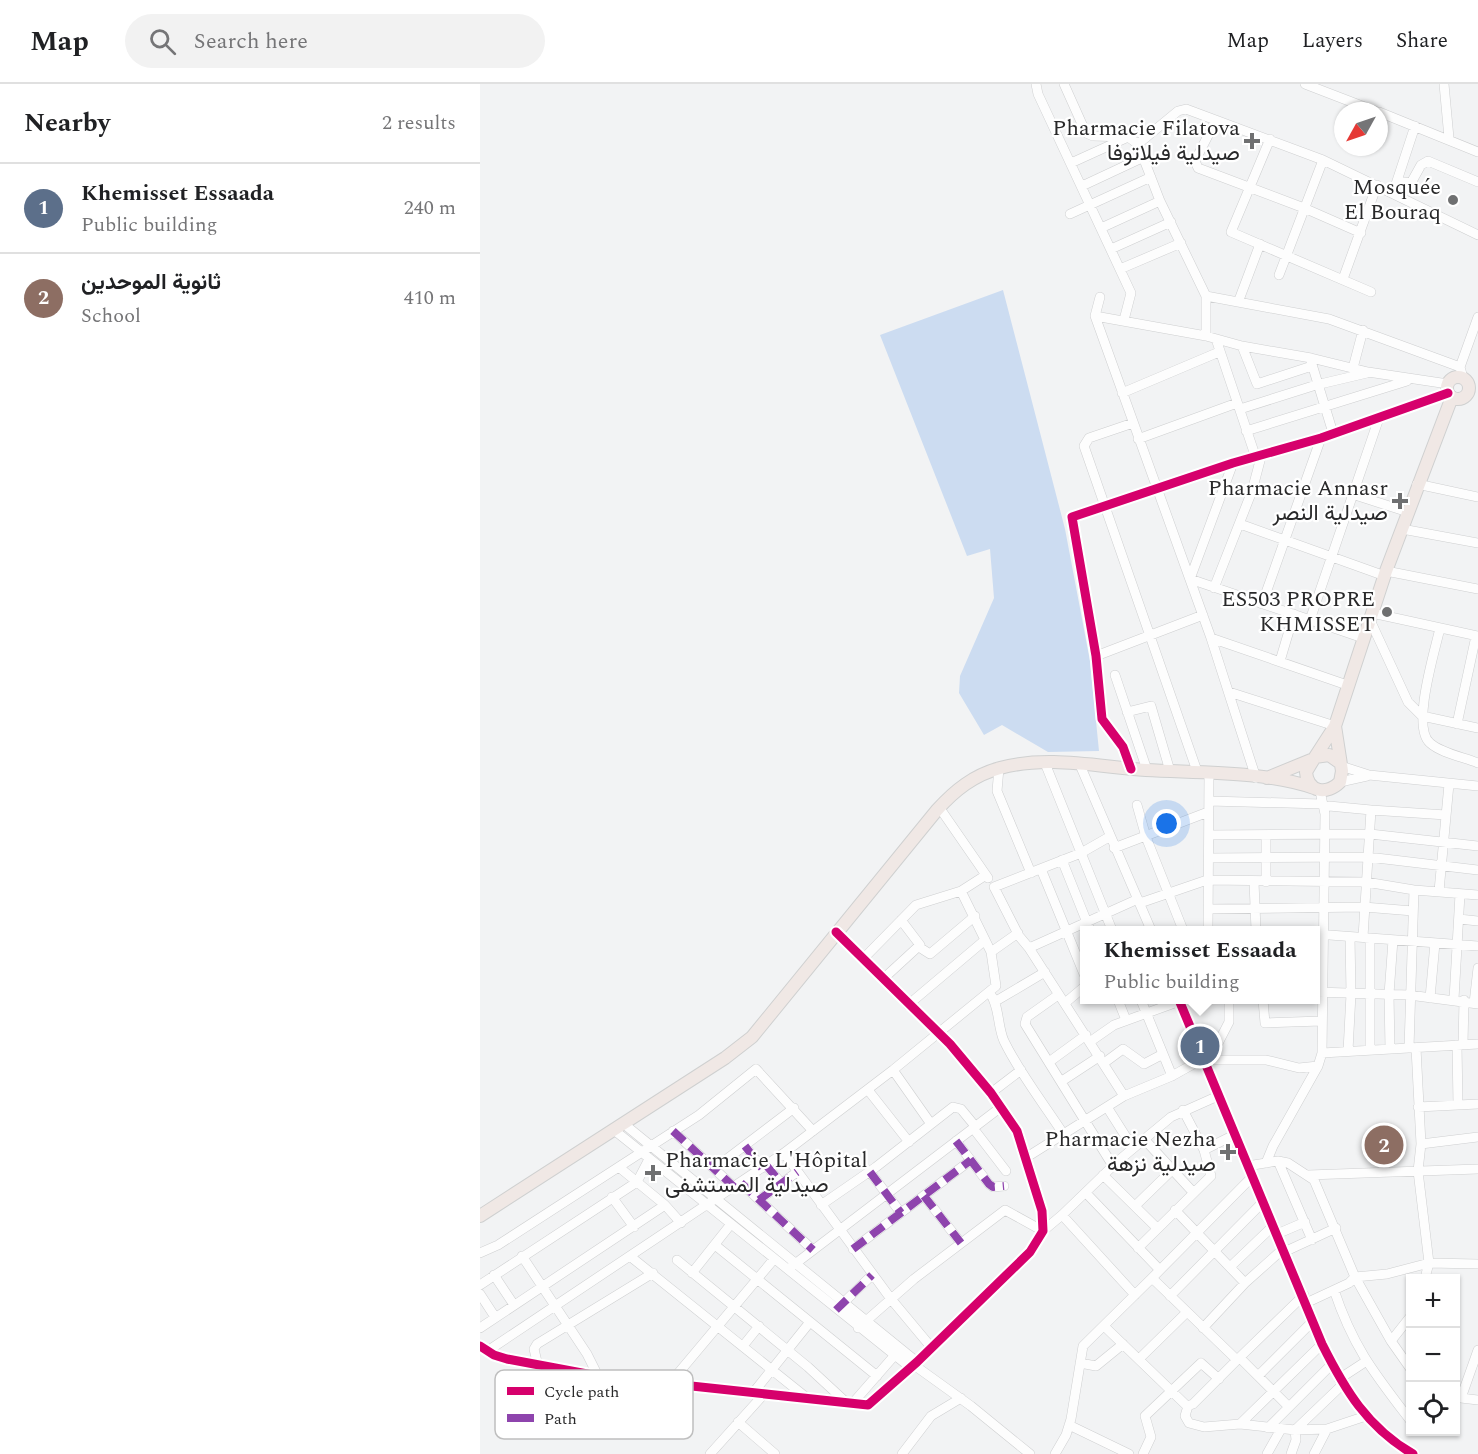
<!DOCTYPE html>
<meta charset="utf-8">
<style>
body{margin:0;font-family:Spectral,Vazirmatn,serif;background:#f2f2f2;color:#202124}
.controls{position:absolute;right:18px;bottom:18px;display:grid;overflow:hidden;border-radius:0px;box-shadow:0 2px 4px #0004}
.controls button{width:54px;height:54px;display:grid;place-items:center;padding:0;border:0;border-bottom:2px solid #e0e0e0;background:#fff;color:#202124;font:30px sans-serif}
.compass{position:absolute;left:854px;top:18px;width:54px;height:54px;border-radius:50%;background:#fff;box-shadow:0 2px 4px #0004;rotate:230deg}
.you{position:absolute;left:687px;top:740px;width:21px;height:21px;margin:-15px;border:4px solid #fff;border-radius:50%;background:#1a73e8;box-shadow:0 0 0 9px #1a73e833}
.badge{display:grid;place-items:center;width:39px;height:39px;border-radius:50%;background:#db2777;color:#fff;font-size:20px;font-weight:700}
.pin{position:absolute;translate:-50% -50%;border:3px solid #fff;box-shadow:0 2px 6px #0006}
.popup{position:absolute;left:600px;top:842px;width:240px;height:78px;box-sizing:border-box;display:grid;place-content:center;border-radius:0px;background:#fff;filter:drop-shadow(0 2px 4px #0005);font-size:20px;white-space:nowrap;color:#757577}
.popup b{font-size:22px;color:#202124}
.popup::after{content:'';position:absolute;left:50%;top:100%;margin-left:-12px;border:12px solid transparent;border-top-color:#fff}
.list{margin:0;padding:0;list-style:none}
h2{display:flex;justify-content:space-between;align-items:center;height:78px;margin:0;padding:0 24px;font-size:26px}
h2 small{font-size:20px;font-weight:400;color:#757577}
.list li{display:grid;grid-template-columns:39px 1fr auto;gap:18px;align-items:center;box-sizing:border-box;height:90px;padding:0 24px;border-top:2px solid #e0e0e0}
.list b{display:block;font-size:22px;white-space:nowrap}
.list p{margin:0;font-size:20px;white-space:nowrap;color:#757577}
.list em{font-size:20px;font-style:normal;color:#757577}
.icon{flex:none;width:33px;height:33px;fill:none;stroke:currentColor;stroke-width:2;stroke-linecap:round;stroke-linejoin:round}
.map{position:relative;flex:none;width:998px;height:1370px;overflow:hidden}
header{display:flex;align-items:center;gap:36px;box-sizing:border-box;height:84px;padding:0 30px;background:#fff;border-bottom:2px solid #e0e0e0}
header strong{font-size:28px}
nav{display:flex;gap:33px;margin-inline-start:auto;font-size:21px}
.search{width:420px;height:54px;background:#f2f2f2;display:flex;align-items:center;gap:15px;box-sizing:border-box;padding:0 21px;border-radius:33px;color:#757577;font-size:22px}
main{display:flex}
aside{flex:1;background:#fff}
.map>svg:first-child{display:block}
</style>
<header>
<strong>Map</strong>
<div class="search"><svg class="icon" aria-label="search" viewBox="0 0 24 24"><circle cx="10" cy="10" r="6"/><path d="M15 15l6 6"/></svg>Search here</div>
<nav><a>Map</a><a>Layers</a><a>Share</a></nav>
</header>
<main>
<aside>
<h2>Nearby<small>2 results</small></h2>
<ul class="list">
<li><span class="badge" style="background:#5c6f8a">1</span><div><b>Khemisset Essaada</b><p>Public building</p></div><em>240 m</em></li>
<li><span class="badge" style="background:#8d6e63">2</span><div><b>ثانوية الموحدين</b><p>School</p></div><em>410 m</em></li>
</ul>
</aside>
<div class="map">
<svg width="998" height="1370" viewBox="0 0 998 1370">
<rect width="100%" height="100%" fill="#f2f3f4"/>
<path fill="#ccdcf1" d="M523 206 585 445 610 577 619 667 568 668 522 641 504 651 479 609 480 592 514 514 510 465 487 472 400 251Z"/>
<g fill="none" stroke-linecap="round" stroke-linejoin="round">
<defs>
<path id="minor" d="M556 0 558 10 651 209 644 236
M584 0 606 49 613 52 648 53 658 60 680 117 726 212V252
M825 0 895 27
M964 0 969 54
M899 28 998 68
M736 36 715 77 718 84 824 124 881 149
M790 55 751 148 891 208
M658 60 698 27 706 25 843 76 998 151
M591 79 646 54
M917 97 931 99 941 81 948 77 998 98
M602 102 664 73
M915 103 935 42
M590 130 671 93
M621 144 680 117
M631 165 691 138
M640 185 701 159
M799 191 843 76
M863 195 897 101
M726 212 849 235 980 283
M620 213 615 232 731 554 776 694
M759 216 780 160
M615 232 726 252 762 262 831 274 888 288 968 300
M736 255 776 374
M762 262 777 300 832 282
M831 277 853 349
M873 284 883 246
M983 294 980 283 998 233
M642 309 739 268
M760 325 836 301 887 289
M653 339 609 354 604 362 717 687
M766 347 927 297
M658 355 757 319
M753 379 710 495 883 554
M937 400 998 413
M875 411 928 428
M760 440 905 492
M922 445 998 459
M906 487 998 505
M734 504 772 407 781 373
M782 520 841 354
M892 529 998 552
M830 536 899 334
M890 536 928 618 942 632 998 644
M960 544C955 567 931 643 950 659 961 669 983 673 998 679
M731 554 867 601
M616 572 723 531
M800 577 814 530
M635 591 667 686
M749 608 855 642
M647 628 671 622 690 687
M977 640 996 552
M565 679 632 846
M600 681 671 846
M861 682 889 691 998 702
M519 684 517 707 551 789
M651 685 643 663 622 635 616 572 592 433 753 379 841 354 968 309
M860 698 887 692
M729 717 842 720
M657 721 666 753 703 846
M849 722 891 726
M459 723 506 791
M729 751 890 750 998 762
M634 764 728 728
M729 774 888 773 998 786
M582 776 610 846
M561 785 604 890
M774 798 776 846
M786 798V752
M481 807 506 791 508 794
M959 807 969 700
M660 819 727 796 886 798 934 806 998 811
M728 825 884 823 933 827
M979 835 998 837
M728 846 729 689
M836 850 998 862
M883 853 891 726 966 731
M439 863 450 870 495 832
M549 864 539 852 514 803 601 769 629 753
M511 868 538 849
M403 895 440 861 421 836
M836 908 929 911 998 920
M510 909C520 924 517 941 524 957 540 990 564 1020 584 1051
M578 911 547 933 545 940 633 1082
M950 914 955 859
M974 915 980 810
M638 916 646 936
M661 916 692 992
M699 916 842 1260C865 1306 887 1343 933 1370
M783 916 785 939 841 937
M516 917 565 888
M585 919 604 903
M994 919 998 884
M428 921 505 856
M611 957 634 941 700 917
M983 960 984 916
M977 961 978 1021
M929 964 934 806
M910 965 909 910 913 856
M890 966V854
M868 967 871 910 870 853
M842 969 998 960
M724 976H786L819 984 838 982
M569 978 606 951
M624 979 643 965 664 980 683 970
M413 986 451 1040
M582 997 620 972
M388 1006 429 1058
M511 1009 541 986
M644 1012 549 864 658 815
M627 1023 653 1064
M938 1023 998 1020
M144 1040 437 1278
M493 1044 526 1087
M134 1046 431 1284
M193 1047 254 1103
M665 1056 712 1107
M476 1057 509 1100 513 1103 524 1102
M941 1060 998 1053
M265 1062 282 1084
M724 1066 754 1051
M304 1069 411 1215 451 1263
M547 1073 644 1012 692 992 733 969 749 938V916
M798 1077 832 1156
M786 1079 793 1062 838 982 842 969 845 730 840 707
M286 1081 301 1099
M767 1082 798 1077 808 1079 834 1096 875 1193 869 1199 826 1219
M140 1084 185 1121 201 1139
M235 1084 314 1024
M390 1088 421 1129
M623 1091 677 1144
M828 1091 998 1085
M772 1093 672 1194 757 1276 824 1211
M261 1099 333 1166
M606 1109 679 1185
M444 1112 481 1159
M132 1113 154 1143
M279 1116 317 1088
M341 1121 396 1083 473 1023 481 1025 495 1042
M655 1122 692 1086
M695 1126 765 1199
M582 1131 655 1211
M797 1150 825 1138
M235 1161 397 1292
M658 1164 731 1092 724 1066 703 1026
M373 1165 491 1076
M804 1168 856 1144
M0 1169 18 1161 219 1031 276 985 333 1047
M42 1172 107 1270 118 1292
M151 1173 327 1314
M197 1176 328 1283 368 1320
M311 1183 521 1023
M750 1183 794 1141
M212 1189 251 1140
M14 1191 34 1221
M945 1194 949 1179 998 1180
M0 1201 157 1098 169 1075
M854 1206C873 1263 894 1289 930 1336
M0 1210 15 1233
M690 1212 783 1118
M360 1222 392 1191
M624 1242 707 1322 713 1320 757 1276
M0 1244 185 1121
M378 1244 434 1195 525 1126 563 1147 582 1131 638 1077 691 1033 738 1012
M723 1244 765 1199 803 1165
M911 1257 930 1233
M0 1262 14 1271 27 1275 118 1292 388 1321 437 1278 550 1168 563 1147 562 1127 537 1047 511 1009 470 960 356 848
M263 1262 279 1242
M9 1266 304 1069 413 986 516 902 511 868 481 807 436 821 383 875
M998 1266 981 1314 998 1316
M760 1274 809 1323
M659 1275 707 1228
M600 1279 616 1282 643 1260
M434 1281 491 1322 550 1370
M58 1282 54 1265 57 1260 173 1189
M930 1284 911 1257 875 1193 907 1190 949 1179 938 1087 941 1060 936 964
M778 1292 832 1238
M859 1295 885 1278
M190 1299 294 1175
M273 1309 330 1238
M372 1320 414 1272
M708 1322 705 1332 709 1339 724 1343 760 1340 815 1346 847 1345 886 1332
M258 1338 295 1370
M760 1340 842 1260
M589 1341 649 1370
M788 1344 852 1280
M230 1370 284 1310
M422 1370 451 1332 481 1314
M575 1370 586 1351 591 1335 603 1262 672 1194
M663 1370 671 1353 665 1332 721 1279 739 1295
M787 1370 801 1345
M811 1370 816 1356 815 1346 862 1301
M834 1370 847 1345"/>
<path id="major" d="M967 304a11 11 0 1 1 22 0a11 11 0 1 1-22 0Z
M855 642 862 687 860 698C847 711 828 709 826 688L835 673 849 671 859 678
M835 673 855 642 906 487 972 313
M787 694 831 676
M0 1132 245 974 272 953 457 726C475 706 494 691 520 684 567 671 619 683 666 686 718 689 785 687 834 704"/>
</defs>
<use href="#minor" stroke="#cecfd0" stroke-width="10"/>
<use href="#major" stroke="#cfd0d0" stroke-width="14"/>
<use href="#minor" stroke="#fdfdfd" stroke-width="9"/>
<use href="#major" stroke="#f0e8e5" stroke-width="12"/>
<path stroke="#8e44ad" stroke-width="8" stroke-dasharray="15 8" stroke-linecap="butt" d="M193 1047 254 1103
M476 1057 509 1100 513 1103 524 1102
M265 1062 282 1084
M286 1081 301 1099
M390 1088 421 1129
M261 1099 333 1166
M444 1112 481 1159
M279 1116 317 1088
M373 1165 491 1076
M356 1226 392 1191"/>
<defs>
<path id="cycleway" d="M651 685 643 663 622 635 616 572 592 433 753 379 841 354 968 309
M699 916 842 1260C865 1306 887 1343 933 1370
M0 1262 14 1271 27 1275 118 1292 388 1321 437 1278 550 1168 563 1147 562 1127 537 1047 511 1009 470 960 356 848"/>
</defs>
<use href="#cycleway" stroke="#fff" stroke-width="13"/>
<use href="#cycleway" stroke="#d6006c" stroke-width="9"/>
</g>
<g fill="#6f7071" stroke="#fff" stroke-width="2">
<path d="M769 48h6v6h6v6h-6v6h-6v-6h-6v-6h6z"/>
<circle cx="973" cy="116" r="6"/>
<path d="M917 408h6v6h6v6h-6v6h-6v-6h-6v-6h6z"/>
<circle cx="907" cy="528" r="6"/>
<path d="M745 1059h6v6h6v6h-6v6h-6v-6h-6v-6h6z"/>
<path d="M170 1080h6v6h6v6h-6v6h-6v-6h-6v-6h6z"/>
</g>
<g text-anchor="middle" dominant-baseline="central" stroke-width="4.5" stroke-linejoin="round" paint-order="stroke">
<g font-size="22" fill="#29292a" stroke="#fff" text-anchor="end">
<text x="760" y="44">Pharmacie Filatova<tspan x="760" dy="25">صيدلية فيلاتوفا</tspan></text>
<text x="961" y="103">Mosquée<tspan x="961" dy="25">El Bouraq</tspan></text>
<text x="908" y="404">Pharmacie Annasr<tspan x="908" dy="25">صيدلية النصر</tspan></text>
<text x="895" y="515">ES503 PROPRE<tspan x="895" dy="25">KHMISSET</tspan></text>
<text x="736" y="1055">Pharmacie Nezha<tspan x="736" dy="25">صيدلية نزهة</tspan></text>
<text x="185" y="1076" text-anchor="start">Pharmacie L'Hôpital<tspan x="185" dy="25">صيدلية المستشفى</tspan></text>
</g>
</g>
<rect x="15" y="1286" width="198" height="69" rx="9" fill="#fff" stroke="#bfbfbf" stroke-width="1.5"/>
<rect x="27" y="1303" width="27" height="8" fill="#d6006c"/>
<rect x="27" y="1330" width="27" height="8" fill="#8e44ad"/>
<g font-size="16" fill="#29292a">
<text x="64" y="1313">Cycle path</text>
<text x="64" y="1340">Path</text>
</g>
</svg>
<div class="controls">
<button>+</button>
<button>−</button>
<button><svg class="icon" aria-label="locate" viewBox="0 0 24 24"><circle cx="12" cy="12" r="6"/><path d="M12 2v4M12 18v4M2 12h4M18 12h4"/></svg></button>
</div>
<svg class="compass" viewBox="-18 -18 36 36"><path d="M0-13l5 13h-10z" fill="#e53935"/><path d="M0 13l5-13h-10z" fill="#757577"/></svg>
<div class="you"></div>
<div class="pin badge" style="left:720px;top:962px;background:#5c6f8a">1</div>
<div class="popup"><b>Khemisset Essaada</b>Public building</div>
<div class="pin badge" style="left:904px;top:1061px;background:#8d6e63">2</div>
</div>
</main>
